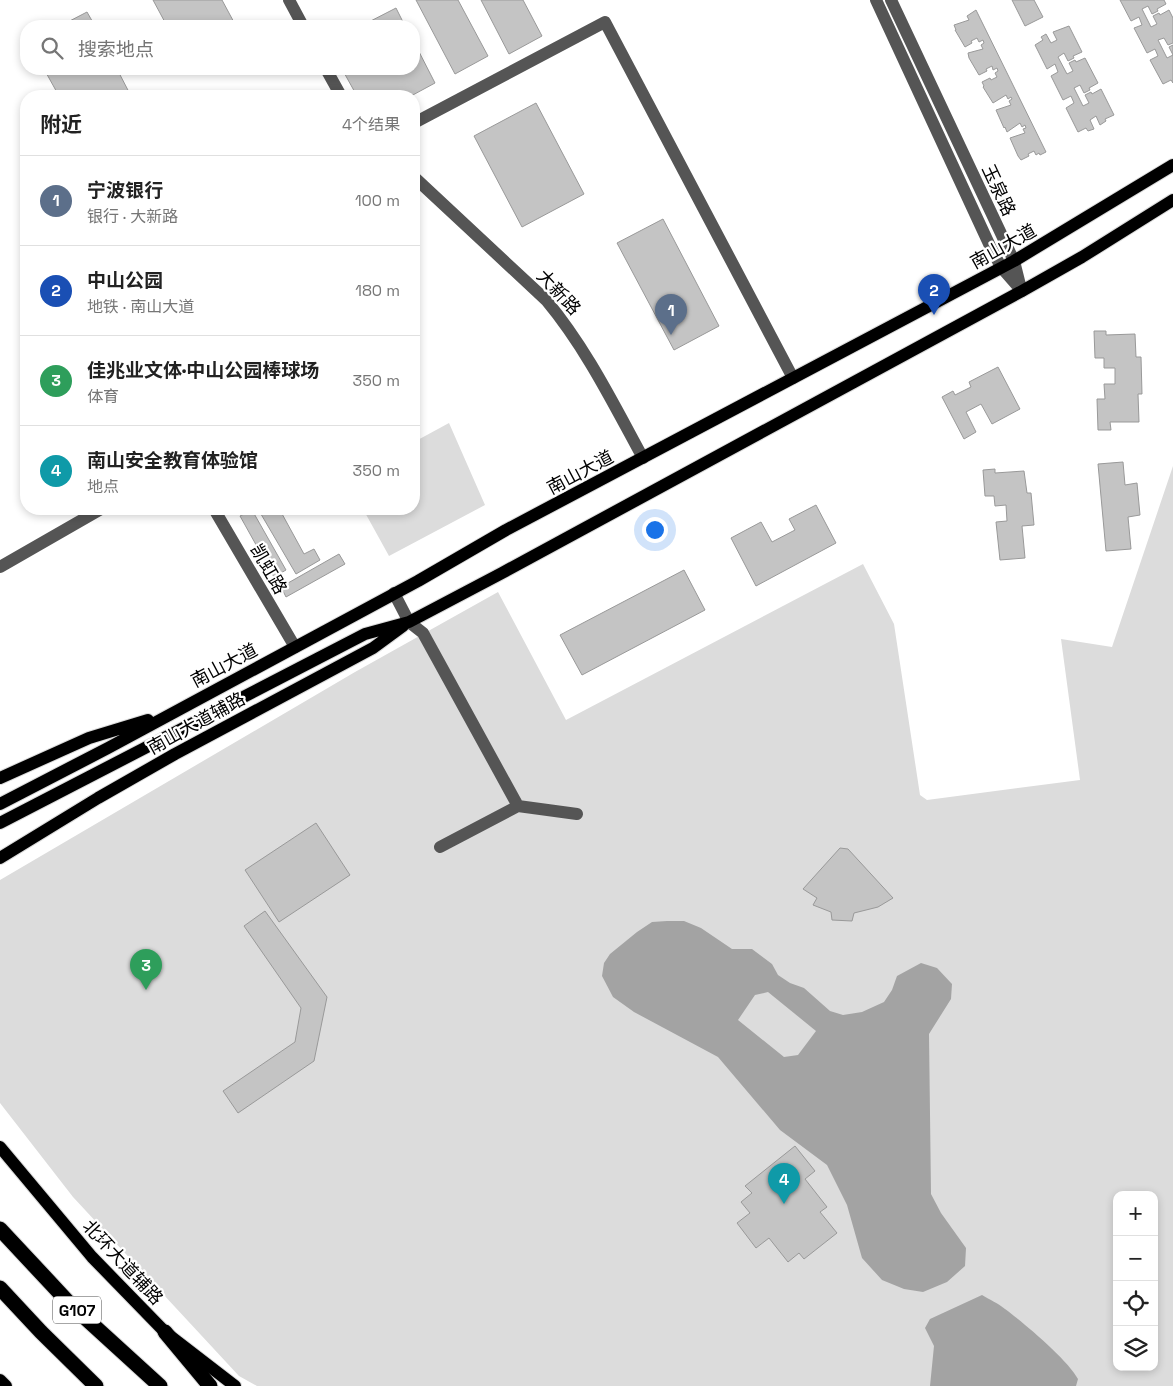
<!DOCTYPE html>
<html lang="zh">
<meta charset="utf-8">
<style>
body{margin:0;font-family:"Space Grotesk","Noto Sans SC",sans-serif;background:#f6f6f6;color:#222}
.controls{position:absolute;right:15px;bottom:15px;display:grid;overflow:hidden;border-radius:10px;box-shadow:0 2px 8px #0003}
.controls button{width:45px;height:45px;display:grid;place-items:center;padding:0;border:0;border-bottom:1px solid #e0e0e0;background:#fff;color:#222;font:25px sans-serif}
.you{position:absolute;left:654px;top:529px;width:18px;height:18px;margin:-12px;border:4px solid #fff;border-radius:50%;background:#1a73e8;box-shadow:0 0 0 8px #1a73e833}
.badge{display:grid;place-items:center;width:32px;height:32px;border-radius:50%;background:#000;color:#fff;font-size:16px;font-weight:700}
.pin{position:absolute;translate:-50% -41px;filter:drop-shadow(0 1px 2px #0008)}
.pin::after{content:'';position:absolute;top:26px;width:18px;height:15px;background:inherit;clip-path:polygon(0 0,100% 0,50% 100%)}
.list{margin:0;padding:0;list-style:none}
h2{display:flex;justify-content:space-between;align-items:center;height:65px;margin:0;padding:0 20px;font-size:21px}
h2 small{font-size:16px;font-weight:400;color:#767676}
.list li{display:grid;grid-template-columns:32px 1fr auto;gap:15px;align-items:center;box-sizing:border-box;height:90px;padding:0 20px;border-top:1px solid #e0e0e0}
.list b{display:block;font-size:19px;white-space:nowrap}
.list p{margin:0;font-size:16px;white-space:nowrap;color:#767676}
.list em{font-size:16px;font-style:normal;color:#767676}
.icon{flex:none;width:28px;height:28px;fill:none;stroke:currentColor;stroke-width:2;stroke-linecap:round;stroke-linejoin:round}
.map{position:relative;flex:none;width:1173px;height:1386px;overflow:hidden}
.search{position:absolute;background:#fff;box-shadow:0 2px 8px #0003;left:20px;top:20px;width:400px;height:55px;display:flex;align-items:center;gap:12px;box-sizing:border-box;padding:0 18px;border-radius:20px;color:#767676;font-size:19px}
.panel{position:absolute;background:#fff;box-shadow:0 2px 8px #0003;left:20px;top:90px;width:400px;height:425px;border-radius:20px}
.map>svg:first-child{display:block}
</style>
<div class="map">
<svg width="1173" height="1386" viewBox="0 0 1173 1386">
<rect width="100%" height="100%" fill="#fff"/>
<path fill="#dcdcdc" fill-rule="evenodd" d="M449 423 485 505 389 556 363 509H414V442Z
M1173 466V1386H257L239 1376 73 1197 0 1103V880L355 672 498 592 566 720 863 564 894 624 920 795 927 800 1080 780 1061 639 1112 647ZM1117 1195H1154V1367H1117Z"/>
<path fill="#a3a3a3" fill-rule="evenodd" d="M667 921H684L701 928 732 949H752L772 964 778 975 790 983 804 988 830 1011 843 1015 862 1012 884 1002 892 990 897 976 921 963 937 968 952 984 951 999 929 1034 931 1194 941 1213 966 1248 965 1266 947 1282 923 1292 904 1289 882 1280 862 1258 847 1205 827 1165 780 1130 718 1057 634 1012 613 997 602 976 604 963 610 954 637 932 652 922ZM768 992 816 1031 798 1055 784 1057 738 1020 755 995Z
M982 1295C990 1300 998 1303 1005 1309 1024 1323 1068 1360 1078 1379L1076 1386H930L934 1346 925 1328 930 1319Z"/>
<path fill="#c4c4c4" stroke="#999" d="M153 0H222L236 26H167Z
M416 0H458L488 56 455 74Z
M481 0H523L542 36 509 54Z
M1012 0H1034L1043 17 1025 26Z
M1120 0H1164L1166 4 1157 9 1158 11 1152 14 1148 6 1142 9 1151 27 1157 24 1153 16 1159 13 1160 15 1169 10 1173 18V43L1168 45 1164 38 1158 40 1167 58 1173 55 1169 47 1173 45V83L1171 80 1163 84 1150 60 1158 56 1155 49 1147 53 1134 28 1142 25 1139 17 1131 21Z
M396 8 405 26H361Z
M976 10 1046 152 1040 155 1039 153 1036 155 1034 151 1028 154 1029 156 1021 160 1018 156 1010 138 1025 133 1023 129 1026 128 1025 125 1022 127 1020 123 1007 132 1005 127 1004 128 996 110 1011 105 1009 101 1012 99 1011 97 1008 99 1006 95 993 103 983 87 984 86 982 82 990 78 991 80 997 77 995 73 998 71 997 68 993 70 992 66 986 69 987 71 979 75 969 58 968 53 983 49 981 45 984 43 983 40 979 42 977 38 971 41 972 43 965 47 955 30H956L954 25 969 20 967 16Z
M87 12 95 26H60Z
M1069 26 1082 52 1073 56 1074 58 1068 61 1064 53 1058 57 1067 74 1073 71 1069 63 1075 60 1076 62 1085 58 1098 83 1089 88 1090 90 1084 93 1080 85 1074 88 1083 106 1089 103 1085 95 1091 92 1092 94 1101 89 1114 115 1105 119 1106 121 1100 125 1096 116 1090 120 1094 129 1088 131 1086 128 1078 132 1066 108 1074 103 1071 96 1063 100 1051 76 1058 72 1055 64 1047 69 1035 45 1043 40 1041 37 1046 34 1051 43 1057 40 1053 32Z
M414 42 435 83 411 96H357L342 69H414Z
M44 69H117L131 96H59Z
M536 103 584 194 522 227 474 136Z
M663 219 719 326 674 350 617 243Z
M1094 331H1106V335L1135 334 1136 357H1141L1142 394H1138L1139 422H1110L1111 430H1098L1097 399H1105L1104 384H1115V368H1104V358H1095Z
M998 367 1020 409 992 424 981 404 966 412 976 432 964 439 942 397 953 391 955 395 971 387 969 382Z
M1123 462 1125 485 1137 483 1140 515 1128 517 1131 549 1106 551 1098 464Z
M995 469V473L1024 471 1027 493H1031L1034 525 1022 526 1025 558 1000 560 996 522 1007 521 1006 505 995 506 994 496H985L983 470Z
M816 505 836 543 756 586 731 538 761 522 772 542 795 530 789 519Z
M258 509H287L281 512 304 554 314 549 320 560 296 574Z
M252 510 286 570 274 577 240 516Z
M339 554 345 564 286 597 281 587Z
M684 570 705 610 582 675 560 635Z
M316 823 350 875 279 922 245 870Z
M840 848 848 849 893 898 878 907 854 913 852 921 832 920 831 912 813 905 817 898 803 889Z
M265 911 327 997 314 1061 238 1113 223 1091 295 1042 301 1008 244 926Z
M795 1146 815 1171 805 1179 827 1207 820 1212 837 1233 804 1259 799 1253 788 1262 769 1238 756 1248 737 1223 750 1213 741 1202 752 1193 745 1186Z"/>
<g fill="none" stroke-linecap="round" stroke-linejoin="round">
<defs>
<path id="major" d="M0 778 89 738 148 720
M0 804 108 748 418 581 506 530 1014 261 1173 165
M0 823 365 634 409 622 502 573 1022 291 1082 257 1173 200
M0 858 98 798 175 754 373 648 403 626
M0 1147 92 1257 165 1332 235 1386
M0 1380 6 1386"/>
<path id="highway" d="M0 1229 70 1304 160 1386
M0 1288 41 1332 96 1386
M165 1332 210 1386"/>
</defs>
<use href="#major" stroke="#dbdbdb" stroke-width="14"/>
<use href="#highway" stroke="#dbdbdb" stroke-width="17"/>
<path stroke="#555" stroke-width="12" d="M289 0 303 26
M876 0 990 246 1001 267 1022 291
M891 0 1014 261 1021 289
M326 69 341 96
M414 123 605 22 793 378
M414 177 546 300C586 348 613 403 643 458
M214 509 295 647
M0 567 101 509
M394 593 409 622 423 633 518 806
M440 847 518 806 577 814"/>
<use href="#major" stroke="#000" stroke-width="12"/>
<use href="#highway" stroke="#000" stroke-width="15"/>
</g>
<g text-anchor="middle" dominant-baseline="central" stroke-width="4.5" stroke-linejoin="round" paint-order="stroke">
<rect fill="#fff" stroke="#4c4c4c" stroke-width="1" x="53" y="1296.5" width="48" height="27" rx="4"/>
<g font-size="16" font-weight="bold" fill="#000">
<text x="77" y="1310">G107</text>
</g>
<g font-size="18" fill="#000" stroke="#fff">
<text transform="translate(999 190) rotate(65)">玉泉路</text>
<text transform="translate(1003 246) rotate(-29)">南山大道</text>
<text transform="translate(559 292) rotate(47)">大新路</text>
<text transform="translate(580 472) rotate(-28)">南山大道</text>
<text transform="translate(269 569) rotate(60)">凯虹路</text>
<text transform="translate(224 665) rotate(-28)">南山大道</text>
<text transform="translate(196 723) rotate(-29)">南山大道辅路</text>
<text transform="translate(123 1262) rotate(47)">北环大道辅路</text>
</g>
</g>
</svg>
<div class="controls">
<button>+</button>
<button>−</button>
<button><svg class="icon" aria-label="locate" viewBox="0 0 24 24"><circle cx="12" cy="12" r="6"/><path d="M12 2v4M12 18v4M2 12h4M18 12h4"/></svg></button>
<button><svg class="icon" aria-label="layers" viewBox="0 0 24 24"><path d="M12 4l9 5-9 5-9-5zM3 14l9 5 9-5"/></svg></button>
</div>
<div class="you"></div>
<div class="pin badge" style="left:671px;top:335px;background:#5c6f8a">1</div>
<div class="pin badge" style="left:934px;top:315px;background:#1a4fb4">2</div>
<div class="pin badge" style="left:146px;top:990px;background:#2e9e5b">3</div>
<div class="pin badge" style="left:784px;top:1204px;background:#0f9aa8">4</div>
<div class="search"><svg class="icon" aria-label="search" viewBox="0 0 24 24"><circle cx="10" cy="10" r="6"/><path d="M15 15l6 6"/></svg>搜索地点</div>
<section class="panel">
<h2>附近<small>4个结果</small></h2>
<ul class="list">
<li><span class="badge" style="background:#5c6f8a">1</span><div><b>宁波银行</b><p>银行 · 大新路</p></div><em>100 m</em></li>
<li><span class="badge" style="background:#1a4fb4">2</span><div><b>中山公园</b><p>地铁 · 南山大道</p></div><em>180 m</em></li>
<li><span class="badge" style="background:#2e9e5b">3</span><div><b>佳兆业文体·中山公园棒球场</b><p>体育</p></div><em>350 m</em></li>
<li><span class="badge" style="background:#0f9aa8">4</span><div><b>南山安全教育体验馆</b><p>地点</p></div><em>350 m</em></li>
</ul>
</section>
</div>
